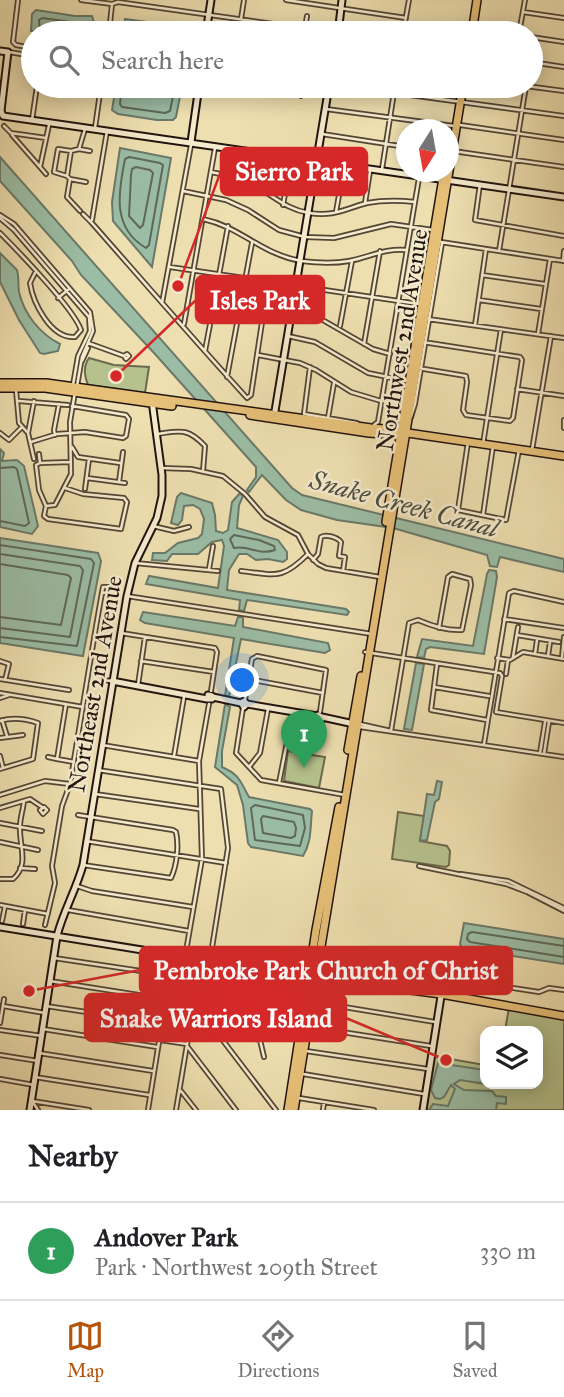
<!DOCTYPE html>
<meta charset="utf-8">
<style>
body{margin:0;font-family:"IM FELL Great Primer",serif;background:#f2f2f2;color:#202124}
.controls{position:absolute;right:21px;bottom:21px;display:grid;overflow:hidden;border-radius:14px;box-shadow:0 4px 18px #0003}
.controls button{width:63px;height:63px;display:grid;place-items:center;padding:0;border:0;border-bottom:2px solid #e0e0e0;background:#fff;color:#202124;font:35px sans-serif}
.compass{position:absolute;left:396px;top:119px;width:63px;height:63px;border-radius:50%;background:#fff;box-shadow:0 4px 18px #0003;rotate:191deg}
.you{position:absolute;left:243px;top:681px;width:24px;height:24px;margin:-18px;border:5px solid #fff;border-radius:50%;background:#1a73e8;box-shadow:0 0 0 10px #1a73e833}
.badge{display:grid;place-items:center;width:46px;height:46px;border-radius:50%;background:#b45309;color:#fff;font-size:23px;font-weight:700}
.pin{position:absolute;translate:-50% -58px;filter:drop-shadow(0 2px 4px #0008)}
.pin::after{content:'';position:absolute;top:37px;width:24px;height:21px;background:inherit;clip-path:polygon(0 0,100% 0,50% 100%)}
.list{margin:0;padding:0;list-style:none}
h2{display:flex;justify-content:space-between;align-items:center;height:91px;margin:0;padding:0 28px;font-size:30px}
h2 small{font-size:23px;font-weight:400;color:#757577}
.list li{display:grid;grid-template-columns:46px 1fr auto;gap:21px;align-items:center;box-sizing:border-box;height:98px;padding:0 28px;border-top:2px solid #e0e0e0}
.list b{display:block;font-size:26px;white-space:nowrap}
.list p{margin:0;font-size:23px;white-space:nowrap;color:#757577}
.list em{font-size:23px;font-style:normal;color:#757577}
.icon{flex:none;width:38px;height:38px;fill:none;stroke:currentColor;stroke-width:2;stroke-linecap:round;stroke-linejoin:round}
.map{position:relative;flex:none;width:564px;height:1110px;overflow:hidden}
.search{position:absolute;background:#fff;box-shadow:0 4px 18px #0003;left:21px;right:21px;top:21px;height:77px;display:flex;align-items:center;gap:18px;box-sizing:border-box;padding:0 24px;border-radius:38px;color:#757577;font-size:26px}
.sheet{height:189px;background:#fff}
nav{display:flex;justify-content:space-around;align-items:center;box-sizing:border-box;height:98px;border-top:2px solid #e0e0e0;background:#fff;font-size:19px;color:#757577}
nav a{display:grid;justify-items:center;gap:4px}
nav .on{color:#b45309}
.map>svg:first-child{display:block}
</style>
<div class="map">
<svg width="564" height="1110" viewBox="0 0 564 1110">
<rect width="100%" height="100%" fill="#eedfb0"/>
<filter id="stains"><feTurbulence type="fractalNoise" baseFrequency=".00286" numOctaves="4"/><feColorMatrix values="0 0 0 0 .2 0 0 0 0 .09 0 0 0 0 .02 0 0 0 .5 -.17"/></filter>
<radialGradient id="worn" r=".72"><stop offset=".6" stop-color="#630" stop-opacity="0"/><stop offset="1" stop-color="#630" stop-opacity=".3"/></radialGradient>
<path fill="#b6c28d" stroke="#6c6a4e" stroke-width="2" d="M89 358 114 365 149 367 145 393 88 385C84 375 83 366 89 358Z
M288 751 325 757 319 788 284 781Z
M398 812 424 816 420 841 447 846 450 851 449 865 446 867 392 859Z
M509 1007 564 1019V1110H425L433 1056 485 1065V1084H538V1031H505Z"/>
<path fill="#9bbda5" stroke="#6a7969" stroke-width="2" d="M36 10 75 16H92L94 23 93 33 31 31 32 14Z
M125 19 184 27 189 33H123Z
M116 86H182L176 117 173 120H157L118 114 112 110Z
M120 148 171 158 152 267 113 221 112 202Z
M0 157 292 488 302 495 564 559V572L500 557 497 567 490 566 487 555 393 528 337 520 301 510 286 500 262 475 249 492 247 490 256 477V467L155 354 81 275 72 261 0 181Z
M0 253 17 270C19 277 18 285 19 292 24 314 40 334 60 344L58 351 44 354 40 353 19 320 0 282Z
M0 449 4 453 2 461 17 460 24 466 38 526 32 534 0 527Z
M181 493 212 503 215 515 216 531 223 533 228 530 232 502 240 493 243 496 239 505 237 528 278 540 287 552V559L283 562 268 559 256 560 247 554H239L229 570 227 590 346 609 349 612 347 615 247 600 244 611 239 610 240 600 146 584 149 576 218 588 224 546 222 540 212 542 198 554H172L167 561 152 560 153 553H165L178 543 198 538 202 534 204 519 200 509 193 505 184 506 182 520 178 525 171 523 177 497Z
M0 538 98 553 101 561 83 656 0 643Z
M489 570 496 571 497 577 484 654 430 647 426 649 424 658 417 657 422 639 473 646 487 574Z
M143 612 235 626 238 617H243V627L328 643 330 650 325 653 241 639 229 697 225 696 234 638 145 623 140 620Z
M416 663 424 664 412 730 404 729Z
M225 704 230 707 222 751V767C240 775 240 781 249 797L310 809 312 811C310 828 312 841 303 856L251 847 248 843 243 805 237 785 215 767Z
M437 781 442 782 439 799 435 802 427 840 420 841 427 794 434 795Z
M464 923 564 939V964L462 948 460 944Z
M438 1063 485 1070 486 1084 460 1080 454 1084 464 1090 492 1091 496 1096 506 1097V1104L497 1103 496 1110H429L433 1104 448 1106 455 1089 451 1085 444 1097 440 1099 435 1098 431 1090Z"/>
<g fill="none" stroke-linecap="round" stroke-linejoin="round">
<path stroke="#5e685a" stroke-width="2" d="M40 33 39 20 42 18 85 24 87 33
M122 86 120 104 122 107 165 113 170 111 175 86
M129 157 160 163 163 165 149 245 146 248C112 228 118 193 125 159Z
M136 167 150 170 153 173 143 225 140 228 129 216 131 175 132 169Z
M0 468 14 467 17 469 29 523 25 526 0 521
M234 535 259 540 274 546 275 550C257 556 251 545 234 548L230 539Z
M0 545 91 559 94 563 77 646 0 637
M0 554 80 566 83 570 70 637 0 628
M0 564 68 575 71 578 61 625 0 617
M255 805 303 815 305 828 300 846 255 840 251 808Z
M263 816 294 822 296 828 295 836 291 838 263 833 261 819Z
M564 946 472 932 468 934 467 939 470 942 564 957"/>
<defs>
<path id="street" d="M18 0 13 42 16 45 33 48
M81 0 112 4 118 2 337 33
M286 0 406 18
M523 12 564 18
M241 19 244 0
M305 28 307 16
M109 33 112 4
M272 33 273 24
M403 33 409 0
M519 33 525 0
M531 37 564 42
M9 52 33 56
M531 62 564 67
M344 86 564 116
M526 86 564 91
M252 88V86
M277 92 278 86
M301 96 303 86
M326 109 454 126
M32 120 37 86
M460 125 564 140
M4 126 11 133 46 138
M95 128 101 86
M322 134 406 147
M12 135 40 167
M79 149 85 129
M448 152 453 151 564 167
M382 169 395 86
M211 172C227 175 242 179 257 187 275 197 288 210 309 213 334 217 344 209 367 203 383 200 398 200 415 202
M46 174 40 167 49 125
M67 176 54 172 58 149 71 151
M70 179 67 197 80 211
M86 182 70 179 67 176 71 151 79 149 90 151
M480 184 475 220 564 236
M259 187 265 156
M183 191 226 200 248 210 279 230 305 237 334 238 391 224 433 230
M365 203 370 171
M283 205 291 160
M336 212 344 167
M83 214 91 222C143 281 194 340 247 398L251 395 264 309 261 306 218 299 214 303 205 351
M0 215 14 224 90 312 93 331 82 357 77 386
M0 218 14 230 89 317 90 331 78 356 73 385
M203 219C241 227 261 254 301 261 317 263 333 264 349 261 371 257 383 248 407 250
M92 220 107 131
M0 233C18 251 74 309 81 330L75 337C51 339 33 303 30 283L35 273
M441 242 564 261
M499 251 526 86
M563 261 564 251
M170 267 419 304
M219 275 228 226
M482 275 545 284
M58 298 69 289
M479 300 541 309
M162 303 191 145
M292 312 321 319 373 349 390 354
M428 319 564 338
M184 324 215 148
M475 325 486 249
M340 326 352 261
M538 334 550 259
M288 336 315 342 368 373 408 381
M88 343 124 356
M364 344 380 251
M127 354 129 356 126 359 124 356Z
M258 355 300 363 316 370 351 392 381 401
M82 361 88 348
M310 367 304 414 357 423
M418 368 466 376 467 382 463 410 466 415 510 421 513 418 522 360 520 357 423 342
M227 377 252 243
M517 389 564 396
M16 390 19 423 27 432
M19 401 68 405
M411 417 415 404 442 243
M328 418 334 383
M564 420V428
M374 425 378 422 419 178
M0 433 9 440 22 427
M156 434C180 431 187 427 205 446L203 471
M55 435 54 430 59 404
M31 442 57 434 85 432 123 438 126 436 129 419 126 415 72 406
M468 442 458 510 506 520 519 450
M483 444 501 329
M72 447 78 457 120 463
M532 450 551 336
M39 454 40 463 36 465 39 490 46 506 44 516 48 519 121 529 127 502 124 498 83 494 65 488
M34 459 28 433 34 401
M40 463 70 462
M161 468 191 469 223 476 245 494 265 517 298 535 308 554 318 564 326 568 380 577
M87 478 125 483
M119 482 123 452
M85 489 89 459
M46 506 55 505 71 474 70 422 75 392
M483 515 493 446
M153 526 174 531 189 527
M313 560 318 554 321 537C326 534 337 537 341 542L339 556 345 557 343 571
M135 563 218 571
M209 569 213 546
M241 571C276 575 282 580 308 554
M127 596 372 634
M504 619 564 628
M121 633 215 648 217 652 211 691
M517 635 559 642
M365 652 500 673 502 676 496 712 564 723
M535 654 537 640
M548 656 550 642
M513 657 518 627
M562 657 564 637
M497 658 510 660 523 652 564 659
M0 661 9 664 5 680
M141 661 214 672
M437 664 431 710 487 720
M506 674 508 660
M0 679 69 690
M248 679 323 693
M102 680 112 681
M138 685 145 637
M434 687 489 696
M0 693 83 707
M0 698 9 695
M245 700 252 659 257 656 326 670 320 712
M66 704 57 759 74 762
M243 708 236 753 261 780 345 795
M2 720 7 736
M0 721C13 717 26 719 38 723L33 759 0 769
M360 724 391 731
M360 727 564 757
M391 731 409 623 418 620C432 626 446 631 462 630L471 585 470 579 452 574 448 577 439 628
M0 738 23 735
M484 744 509 593 514 591 564 602
M102 745 199 761
M540 753 545 722
M544 754 549 722
M0 756 3 768
M174 756 184 697
M48 757 57 759
M249 767 260 753 268 709
M98 770 221 789 228 848 210 960
M279 783 287 742 291 738 314 742 318 725
M95 794 199 809
M0 795 45 781 70 784C81 719 91 653 103 587H110V592L102 593
M44 807 47 810 43 814 40 810Z
M0 808 30 799 42 807
M78 815 173 830 176 832C179 846 177 865 171 878L83 865
M0 823 42 831
M86 841 226 863
M0 842 38 850
M419 866 506 884 527 892 564 911
M20 868 35 869
M461 874 508 881 564 908
M0 879H13C29 865 20 848 20 830 19 821 23 811 24 801
M77 886 92 891 193 907
M0 905 48 914
M68 910 189 931
M2 921 5 906
M23 924 25 910
M45 925 55 883 52 866 62 806 70 784
M185 957 202 859 199 761 209 704
M449 957 446 978 539 992 549 988 564 990
M54 958 168 975
M221 965 217 992 251 1038 260 1040
M245 967 243 988 266 1018 265 1035 260 1040 264 1057
M50 981 164 999
M314 1002 435 1022
M195 1004 276 1110
M3 1006 45 1013
M46 1006 161 1023
M0 1023 4 999
M310 1027 431 1046
M43 1029 157 1047
M0 1030 42 1036
M160 1040 187 1044
M187 1046 236 1110
M306 1051 428 1069
M39 1053 153 1071
M0 1055 38 1061
M303 1074 424 1094
M35 1077 149 1095
M0 1079 34 1085
M181 1091 196 1110
M299 1098 374 1110
M32 1101 89 1110
M32 1101 38 1110
M148 1110 173 955
M176 1110 194 1003 192 991 197 959
M323 1110 324 1102"/>
<path id="secondary" d="M206 33 211 0
M338 33 342 0
M0 51 8 52 1 111 3 116 564 197
M191 142 199 86
M274 417 329 86
M112 681 207 699
M208 695 212 696V699H208Z
M213 697 241 703
M244 701 247 704 244 707 241 703Z
M247 704 317 716
M318 715 322 717 321 720H317Z
M322 717 354 724
M0 927 309 977
M274 968 309 972
M30 1110 57 936C63 912 76 890 83 865L127 596 135 563 157 518 162 496V475L152 401
M423 1110 442 990"/>
<path id="primary" d="M472 33 477 0
M0 383H46L371 428 398 430 401 432 564 456
M0 388H45L172 406
M250 415 369 433 398 435 401 433
M386 522 444 172
M348 750 361 676
M313 972 350 976
M312 977 441 994 564 1016
M288 1110 316 930 339 807
M294 1110 463 86"/>
</defs>
<use href="#street" stroke="#544636" stroke-width="6"/>
<use href="#secondary" stroke="#21130e" stroke-width="9"/>
<use href="#primary" stroke="#21130e" stroke-width="10"/>
<use href="#street" stroke="#f4eacc" stroke-width="2.5"/>
<use href="#secondary" stroke="#f4eacc" stroke-width="5"/>
<use href="#primary" stroke="#e7c078" stroke-width="7"/>
</g>
<g text-anchor="middle" dominant-baseline="central" stroke-width="5" stroke-linejoin="round" paint-order="stroke">
<g font-size="24" fill="#21130e" stroke="#f4eacc">
<text transform="translate(402 340) rotate(-81)">Northwest 2nd Avenue</text>
<text transform="translate(95 684) rotate(-80)">Northeast 2nd Avenue</text>
</g>
<g font-size="26" font-style="italic" fill="#4c4e43" stroke="#f4eacc">
<text transform="translate(404 504) rotate(15)">Snake Creek Canal</text>
</g>
</g>
<path fill="none" stroke="#d62828" stroke-width="2.5" d="M178 286L221 171M116 376L196 300M29 991L140 970M446 1060L346 1018"/>
<g fill="#d62828" stroke="#f4eacc" stroke-width="2.5">
<circle cx="178" cy="286" r="7"/>
<circle cx="116" cy="376" r="7"/>
<circle cx="29" cy="991" r="7"/>
<circle cx="446" cy="1060" r="7"/>
</g>
<g fill="#d62828" stroke="#d62828" stroke-width="2.5">
<rect x="221" y="148" width="146" height="47" rx="7"/>
<rect x="196" y="276" width="128" height="47" rx="7"/>
<rect x="140" y="947" width="372" height="47" rx="7"/>
<rect x="85" y="994" width="261" height="47" rx="7"/>
</g>
<g font-size="26" text-anchor="middle" font-weight="bold" fill="#fff">
<text x="294" y="180">Sierro Park</text>
<text x="260" y="309">Isles Park</text>
<text x="326" y="979">Pembroke Park Church of Christ</text>
<text x="216" y="1027">Snake Warriors Island</text>
</g>
<rect width="100%" height="100%" filter="url(#stains)"/>
<rect width="100%" height="100%" fill="url(#worn)"/>
</svg>
<div class="controls">
<button><svg class="icon" aria-label="layers" viewBox="0 0 24 24"><path d="M12 4l9 5-9 5-9-5zM3 14l9 5 9-5"/></svg></button>
</div>
<svg class="compass" viewBox="-18 -18 36 36"><path d="M0-13l5 13h-10z" fill="#e53935"/><path d="M0 13l5-13h-10z" fill="#757577"/></svg>
<div class="you"></div>
<div class="pin badge" style="left:304px;top:768px;background:#2e9e5b">1</div>
<div class="search"><svg class="icon" aria-label="search" viewBox="0 0 24 24"><circle cx="10" cy="10" r="6"/><path d="M15 15l6 6"/></svg>Search here</div>
</div>
<section class="sheet">
<h2>Nearby<small></small></h2>
<ul class="list">
<li><span class="badge" style="background:#2e9e5b">1</span><div><b>Andover Park</b><p>Park · Northwest 209th Street</p></div><em>330 m</em></li>
</ul>
</section>
<nav>
<a class="on"><svg class="icon" aria-label="map" viewBox="0 0 24 24"><path d="M3 6l6-2 6 2 6-2v14l-6 2-6-2-6 2zM9 4v14M15 6v14"/></svg>Map</a>
<a><svg class="icon" aria-label="directions" viewBox="0 0 24 24"><path d="M12 3l9 9-9 9-9-9zM9 14v-3h6M13 9l2 2-2 2"/></svg>Directions</a>
<a><svg class="icon" aria-label="saved" viewBox="0 0 24 24"><path d="M7 4h10v16l-5-4-5 4z"/></svg>Saved</a>
</nav>
